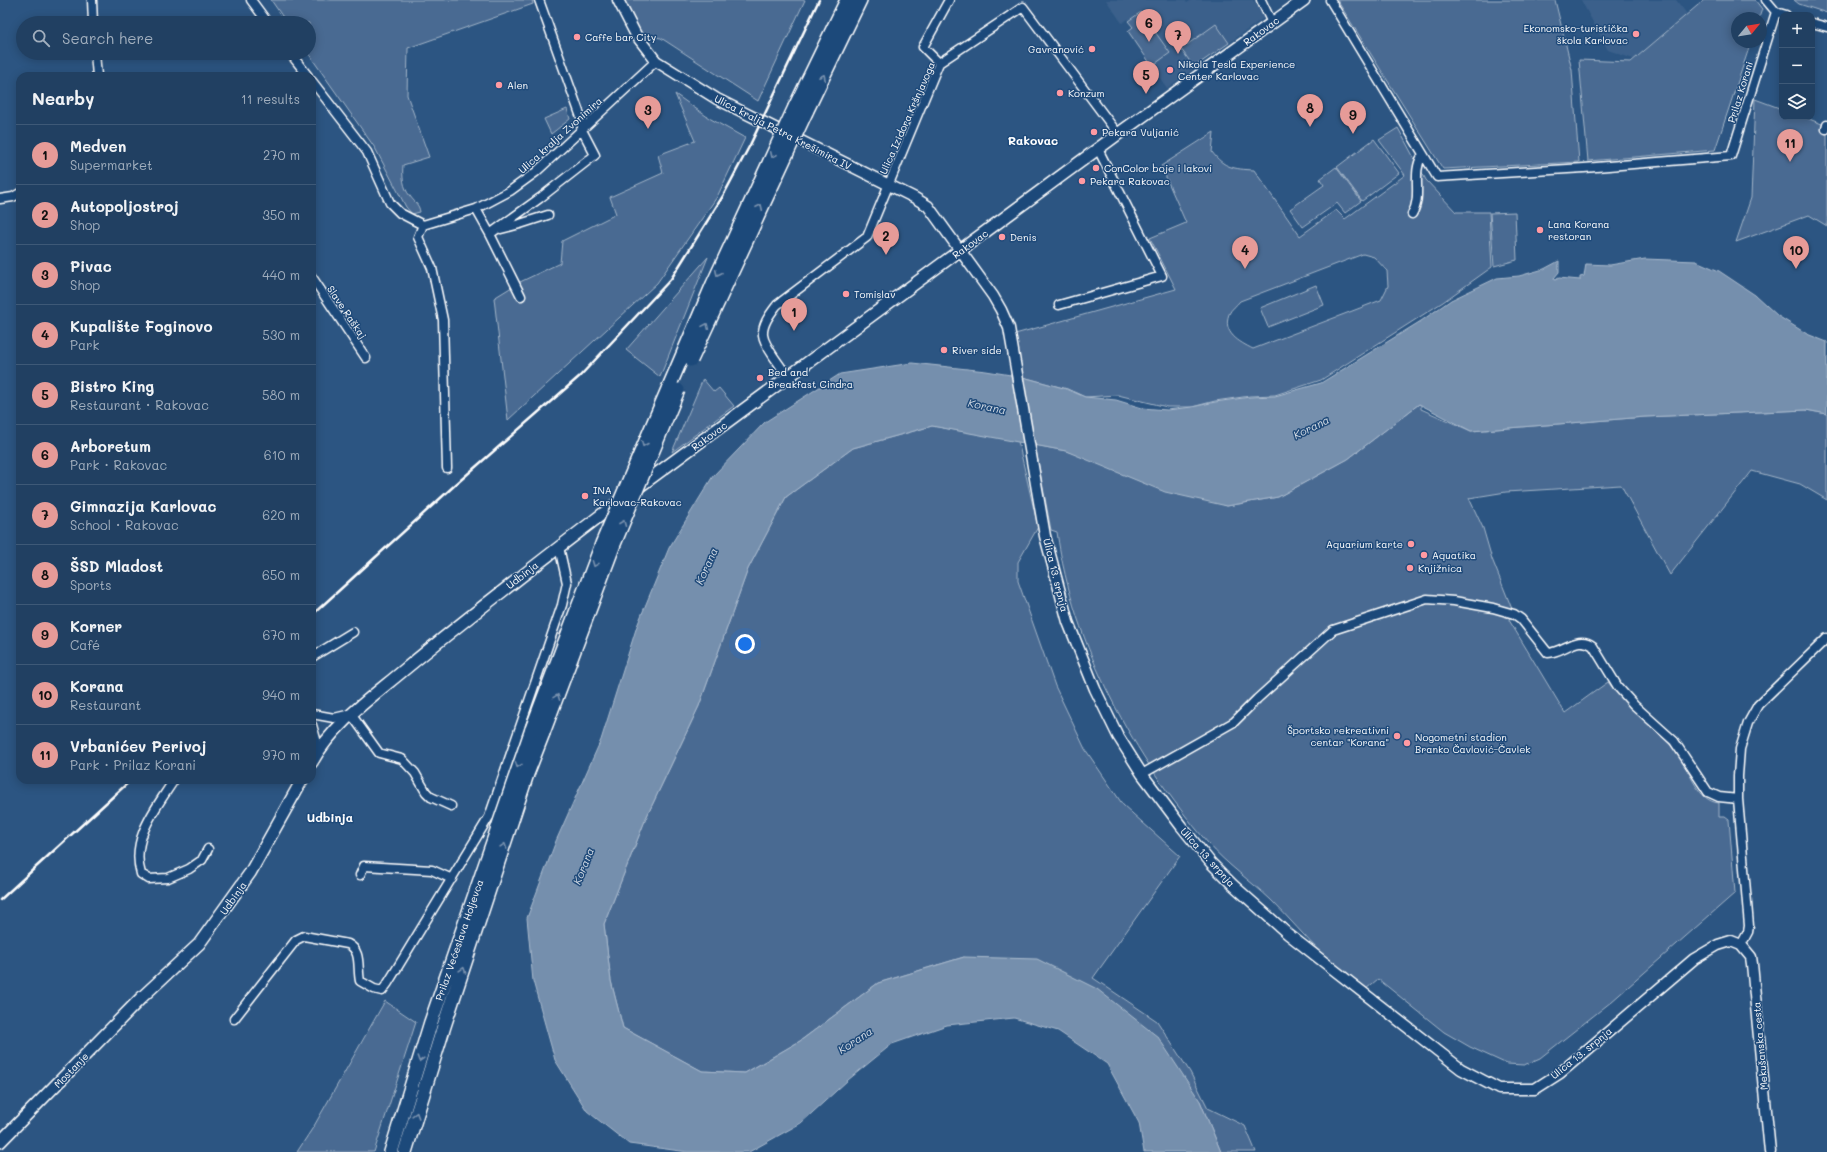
<!DOCTYPE html>
<meta charset="utf-8">
<style>
body{margin:0;font-family:Mali,sans-serif;background:#2d4b6b;color:#f1f3f6}
.controls{position:absolute;right:12px;top:12px;display:grid;overflow:hidden;border-radius:8px;box-shadow:0 2px 10px #0003}
.controls button{width:36px;height:36px;display:grid;place-items:center;padding:0;border:0;border-bottom:1px solid #3e5977;background:#214062;color:#f1f3f6;font:20px sans-serif}
.compass{position:absolute;left:1731px;top:12px;width:36px;height:36px;border-radius:50%;background:#214062;box-shadow:0 2px 10px #0003;rotate:60deg}
.you{position:absolute;left:745px;top:644px;width:14px;height:14px;margin:-10px;border:3px solid #fff;border-radius:50%;background:#1a73e8;box-shadow:0 0 0 6px #1a73e833}
.badge{display:grid;place-items:center;width:26px;height:26px;border-radius:50%;background:#e69b98;color:#111;font-size:13px;font-weight:700}
.pin{position:absolute;translate:-50% -33px;filter:drop-shadow(0 1px 2px #0008)}
.pin::after{content:'';position:absolute;top:21px;width:14px;height:12px;background:inherit;clip-path:polygon(0 0,100% 0,50% 100%)}
.list{margin:0;padding:0;list-style:none}
h2{display:flex;justify-content:space-between;align-items:center;height:52px;margin:0;padding:0 16px;font-size:17px}
h2 small{font-size:13px;font-weight:400;color:#a2afbe}
.list li{display:grid;grid-template-columns:26px 1fr auto;gap:12px;align-items:center;box-sizing:border-box;height:60px;padding:0 16px;border-top:1px solid #3e5977}
.list b{display:block;font-size:15px;white-space:nowrap}
.list p{margin:0;font-size:13px;white-space:nowrap;color:#a2afbe}
.list em{font-size:13px;font-style:normal;color:#a2afbe}
.icon{flex:none;width:22px;height:22px;fill:none;stroke:currentColor;stroke-width:2;stroke-linecap:round;stroke-linejoin:round}
.map{position:relative;flex:none;width:1827px;height:1152px;overflow:hidden}
.search{position:absolute;background:#214062;box-shadow:0 2px 10px #0003;left:16px;top:16px;width:300px;height:44px;display:flex;align-items:center;gap:10px;box-sizing:border-box;padding:0 14px;border-radius:22px;color:#a2afbe;font-size:15px}
.panel{position:absolute;background:#214062;box-shadow:0 2px 10px #0003;left:16px;top:72px;width:300px;height:712px;border-radius:12px}
.map>svg:first-child{display:block}
</style>
<div class="map">
<svg width="1827" height="1152" viewBox="0 0 1827 1152">
<rect width="100%" height="100%" fill="#2c5582"/>
<filter id="ink" filterUnits="userSpaceOnUse"><feTurbulence type="fractalNoise" baseFrequency=".025" numOctaves="2"/><feDisplacementMap in="SourceGraphic" scale="8" xChannelSelector="R" yChannelSelector="G"/><feConvolveMatrix kernelMatrix="1 2 1 2 8 2 1 2 1" color-interpolation-filters="sRGB"/></filter>
<g filter="url(#ink)">
<path fill="#3b618b" d="M1106 0H1185L1187 3 1192 0H1253L1265 17 1167 88 1128 33 1134 28 1128 19 1122 23Z
M1581 0H1676L1691 19 1639 61 1608 50Z"/>
<path fill="#486b92" stroke="#a4b5c8" fill-rule="evenodd" d="M271 0H532L533 4 408 48 407 95 429 157 403 165C402 175 403 188 410 196 414 202 419 204 420 212L412 214 406 207 375 148 308 53 309 23H287Z
M624 0H805L758 101 661 38 636 34Z
M1337 0H1555L1572 70 1579 162 1443 169Z
M1704 0H1755L1762 9 1759 18H1737V42H1751L1715 150 1588 161 1579 60 1631 62Z
M1794 0H1827V13L1799 4Z
M1141 12 1170 53 1152 66 1128 31 1133 27 1128 21Z
M1216 24 1229 43 1194 67 1181 49Z
M675 94 709 118 745 138 717 197 657 283 508 420 494 298 520 282 560 263 562 241 616 214 610 197 663 173 658 155 695 141Z
M1755 99 1782 109V117H1804L1827 126V226L1809 215 1736 242 1751 198Z
M567 109 570 119 551 134 544 119Z
M1398 128 1426 180 1456 212H1489L1492 267 1443 302 1321 380 1275 395 1250 396 1215 401 1192 407H1167L1118 395 1085 397 1067 389 1023 377 1015 334 1176 289 1150 238 1186 223 1161 166 1214 132 1212 152C1224 168 1234 169 1254 170L1300 236 1336 210 1345 219 1405 175 1379 140ZM1363 254 1374 257 1387 271 1388 286 1381 300 1253 349C1239 342 1222 333 1229 314 1231 309 1237 305 1240 301Z
M1374 139 1399 173 1362 201 1337 167Z
M1336 167 1361 201 1345 213 1337 203 1303 227 1290 209 1324 185 1320 179Z
M1515 212 1517 260 1494 266 1490 213Z
M708 257 660 377 626 350Z
M1316 285 1324 305 1268 327 1260 308Z
M703 379 714 392 719 388 734 406 672 452Z
M1419 404 1421 405V409L1471 431 1645 417 1806 410 1827 414V500L1800 484 1752 471 1670 575 1621 485 1506 492 1469 498 1483 528 1492 559 1512 609 1509 620 1565 713 1608 682C1629 710 1659 728 1679 756 1691 772 1697 801 1719 803V817H1725L1729 820 1735 893 1611 1002 1540 1058 1524 1065 1507 1064 1470 1047 1444 1032 1378 979 1366 989C1352 978 1336 967 1323 955 1305 937 1289 918 1271 900 1251 881 1227 865 1208 843 1134 758 1073 645 1057 532L1051 530 1035 445 1066 451 1227 506 1278 497 1348 459Z
M932 426 1018 441 1038 527 1018 562V581L1055 686 1085 749 1123 805 1180 856 1093 978 1157 1021 1190 1072 1208 1108 1245 1126 1256 1152H1221L1200 1101 964 957 878 983 800 1041 745 1073 702 1071 623 1028 611 981 604 924 646 818 699 706 748 569 786 497 853 448Z
M385 1001 416 1022 374 1152H297L314 1126Z"/>
<path fill="#748fad" stroke="#acbcce" d="M1645 259 1696 261 1719 271 1755 295 1778 316 1807 334 1827 342V414L1806 410 1645 417 1471 431 1419 404 1348 459 1278 497 1227 506 1165 492 1066 451 932 426 853 448 786 497 748 569 699 706 646 818 604 924 611 981 623 1028 702 1071 745 1073 800 1041 878 983 964 957 1037 959 1097 989 1158 1037 1200 1101 1221 1152H1144L1139 1123 1107 1064 1058 1031 1014 1018 947 1025 892 1044 848 1080 801 1123 749 1152H688L629 1144 587 1111 555 1060 533 981 527 918 556 841 601 740 637 626 669 548 713 476 765 422 840 374 912 363 986 371 1023 377 1067 389 1085 397 1116 400 1142 408 1167 410 1192 407 1215 402 1250 397 1275 396 1321 383 1421 321 1451 300 1497 278 1519 276 1544 269 1559 261V272L1554 278 1555 280 1559 278 1580 280V277L1584 276 1586 264 1610 265Z"/>
<g fill="none" stroke-linecap="round" stroke-linejoin="round">
<defs>
<path id="minor" d="M92 0 93 23
M251 0 268 23
M1261 0 1272 23
M1330 0 1437 177 1584 168 1731 156 1776 12
M1766 0 1776 12 1786 15
M1812 23 1827 27
M95 53 97 76
M290 53 308 76
M939 63 923 47 949 0
M312 81 367 152 390 203 400 213 423 225
M1826 129 1827 125
M0 199 13 197 20 193
M476 209 490 234 540 198 595 155 582 130V120L539 0
M1412 214C1423 196 1411 174 1422 156
M423 225 476 209 510 191 536 172 656 61
M423 225 418 237 432 268 443 320 447 468
M501 229 520 224 548 215
M490 234 521 296
M312 277 366 358
M1059 305 1162 276 1098 149
M789 377C782 369 764 345 763 335 762 324 771 313 777 305L867 237 939 63 1023 7 1118 134
M312 657 353 632
M312 714 334 718 351 714 379 753 402 759 415 773 426 792 431 797 451 806
M312 725 316 739 314 757
M1142 774 1234 722 1257 699 1333 630 1427 599 1454 601 1493 608 1514 614 1521 619 1548 653C1564 652 1578 634 1593 646L1618 687 1634 705 1674 741 1708 792 1719 797 1738 799
M174 780C156 808 130 839 141 874L149 879 168 878 189 869 202 860 208 849
M360 875 364 866 432 870 452 879
M1741 945 1748 932 1749 926 1738 799V776L1740 749 1748 723 1758 705 1827 638
M234 1019 296 940 304 936 348 944C362 951 357 967 360 981L374 989 382 991 388 983 489 817 562 605 567 583 559 547"/>
<path id="tertiary" d="M618 0 636 35 656 61 717 99 915 198 928 206 993 296 1001 310 1009 328 1045 536 1068 622 1095 689 1118 736 1142 774 1181 826 1211 863 1233 885 1288 934 1461 1069 1499 1089H1535L1560 1073 1694 959 1718 945 1731 941 1741 945 1751 957 1752 964 1770 1152"/>
<path id="secondary" d="M636 489 1118 134 1304 0
M312 762C333 724 372 697 404 670 475 611 549 555 622 499
M0 1142 141 998 199 944 250 873 302 780"/>
<path id="trunk" d="M795 107 847 0
M806 112 860 0
M391 1152 431 1022 532 729
M405 1152 444 1026 527 774 543 733"/>
</defs>
<use href="#minor" stroke="#fff" stroke-width="11"/>
<use href="#tertiary" stroke="#fff" stroke-width="13"/>
<use href="#secondary" stroke="#fff" stroke-width="14"/>
<use href="#trunk" stroke="#fff" stroke-width="16"/>
<use href="#minor" stroke="#1f4a7a" stroke-width="8"/>
<use href="#tertiary" stroke="#1f4a7a" stroke-width="10"/>
<use href="#secondary" stroke="#1f4a7a" stroke-width="11"/>
<use href="#trunk" stroke="#1f4a7a" stroke-width="13"/>
<path stroke="#fff" stroke-width="2.5" d="M312 615 455 485 580 376 671 279 723 196 750 145 819 0
M0 900 131 780"/>
<defs>
<path id="trunk-bridge" d="M691 360 806 112
M532 729 602 544 648 436 713 284 795 107
M543 733 614 544 678 390"/>
</defs>
<use href="#trunk-bridge" stroke="#fff" stroke-width="16" stroke-linecap="butt"/>
<use href="#trunk-bridge" stroke="#1f4a7a" stroke-width="13"/>
</g>
<defs><path id="oneway-chevron" d="M-2-3.5L2.5 0L-2 3.5" fill="none" stroke-width="1.6" stroke-linecap="round" stroke-linejoin="round"/></defs>
<g stroke="#7992af">
<use href="#oneway-chevron" transform="translate(823 77) rotate(-64)"/>
<use href="#oneway-chevron" transform="translate(773 155) rotate(115)"/>
<use href="#oneway-chevron" transform="translate(760 207) rotate(-65)"/>
<use href="#oneway-chevron" transform="translate(718 273) rotate(115)"/>
<use href="#oneway-chevron" transform="translate(706 326) rotate(-66)"/>
<use href="#oneway-chevron" transform="translate(644 444) rotate(113)"/>
<use href="#oneway-chevron" transform="translate(623 523) rotate(-68)"/>
<use href="#oneway-chevron" transform="translate(595 564) rotate(111)"/>
<use href="#oneway-chevron" transform="translate(557 697) rotate(-69)"/>
<use href="#oneway-chevron" transform="translate(518 765) rotate(110)"/>
<use href="#oneway-chevron" transform="translate(504 846) rotate(-72)"/>
<use href="#oneway-chevron" transform="translate(463 970) rotate(-72)"/>
<use href="#oneway-chevron" transform="translate(420 1059) rotate(107)"/>
<use href="#oneway-chevron" transform="translate(416 1115) rotate(-73)"/>
</g>
</g>
<g fill="#ff9aa2" stroke="#1f4a7a" stroke-width="1.5">
<circle cx="1636" cy="34" r="4"/>
<circle cx="577" cy="37" r="4"/>
<circle cx="1092" cy="49" r="4"/>
<circle cx="1170" cy="70" r="4"/>
<circle cx="499" cy="85" r="4"/>
<circle cx="1060" cy="93" r="4"/>
<circle cx="1094" cy="132" r="4"/>
<circle cx="1096" cy="168" r="4"/>
<circle cx="1082" cy="181" r="4"/>
<circle cx="1540" cy="230" r="4"/>
<circle cx="1002" cy="237" r="4"/>
<circle cx="846" cy="294" r="4"/>
<circle cx="944" cy="350" r="4"/>
<circle cx="760" cy="378" r="4"/>
<circle cx="585" cy="496" r="4"/>
<circle cx="1411" cy="544" r="4"/>
<circle cx="1424" cy="555" r="4"/>
<circle cx="1410" cy="568" r="4"/>
<circle cx="1397" cy="736" r="4"/>
<circle cx="1407" cy="743" r="4"/>
</g>
<g text-anchor="middle" dominant-baseline="central" stroke-width="3" stroke-linejoin="round" paint-order="stroke">
<g font-size="10" fill="#fff" stroke="#1f4a7a" text-anchor="start">
<text x="1628" y="28" text-anchor="end">Ekonomsko-turistička<tspan x="1628" dy="12">škola Karlovac</tspan></text>
<text x="585" y="37">Caffe bar City</text>
<text x="1084" y="49" text-anchor="end">Gavranović</text>
<text x="1178" y="64">Nikola Tesla Experience<tspan x="1178" dy="12">Center Karlovac</tspan></text>
<text x="507" y="85">Alen</text>
<text x="1068" y="93">Konzum</text>
<text x="1102" y="132">Pekara Vuljanić</text>
<text x="1104" y="168">ConColor boje i lakovi</text>
<text x="1090" y="181">Pekara Rakovac</text>
<text x="1548" y="224">Lana Korana<tspan x="1548" dy="12">restoran</tspan></text>
<text x="1010" y="237">Denis</text>
<text x="854" y="294">Tomislav</text>
<text x="952" y="350">River side</text>
<text x="768" y="372">Bed and<tspan x="768" dy="12">Breakfast Cindra</tspan></text>
<text x="593" y="490">INA<tspan x="593" dy="12">Karlovac-Rakovac</tspan></text>
<text x="1403" y="544" text-anchor="end">Aquarium karte</text>
<text x="1432" y="555">Aquatika</text>
<text x="1418" y="568">Knjižnica</text>
<text x="1389" y="730" text-anchor="end">Športsko rekreativni<tspan x="1389" dy="12">centar "Korana"</tspan></text>
<text x="1415" y="737">Nogometni stadion<tspan x="1415" dy="12">Branko Čavlović-Čavlek</tspan></text>
</g>
<g font-size="10" fill="#fff" stroke="#1f4a7a">
<text transform="translate(1261 31) rotate(-36)">Rakovac</text>
<text transform="translate(1740 92) rotate(-73)">Prilaz Korani</text>
<text transform="translate(907 118) rotate(-66)">Ulica Izidora Kršnjavoga</text>
<text transform="translate(783 132) rotate(27)">Ulica kralja Petra Krešimira IV</text>
<text transform="translate(560 135) rotate(-42)">Ulica kralja Zvonimira</text>
<text transform="translate(970 244) rotate(-36)">Rakovac</text>
<text transform="translate(347 312) rotate(56)">Slave Raškaj</text>
<text transform="translate(709 436) rotate(-36)">Rakovac</text>
<text transform="translate(522 575) rotate(-38)">Udbinja</text>
<text transform="translate(1056 575) rotate(76)">Ulica 13. srpnja</text>
<text transform="translate(1208 857) rotate(48)">Ulica 13. srpnja</text>
<text transform="translate(233 898) rotate(-55)">Udbinja</text>
<text transform="translate(459 940) rotate(-71)">Prilaz Većeslava Holjevca</text>
<text transform="translate(1760 1046) rotate(-95)">Mekušanska cesta</text>
<text transform="translate(1581 1053) rotate(-39)">Ulica 13. srpnja</text>
<text transform="translate(71 1070) rotate(-46)">Mostanje</text>
</g>
<g font-size="11" font-style="italic" fill="#d5dde6" stroke="#1f4a7a">
<text transform="translate(987 406) rotate(12)">Korana</text>
<text transform="translate(1311 427) rotate(-26)">Korana</text>
<text transform="translate(706 566) rotate(-66)">Korana</text>
<text transform="translate(583 866) rotate(-68)">Korana</text>
<text transform="translate(855 1040) rotate(-33)">Korana</text>
</g>
<g font-size="12" font-weight="bold" fill="#fff" stroke="#1f4a7a">
<text x="1033" y="140">Rakovac</text>
<text x="330" y="817">Udbinja</text>
</g>
</g>
</svg>
<div class="controls">
<button>+</button>
<button>−</button>
<button><svg class="icon" aria-label="layers" viewBox="0 0 24 24"><path d="M12 4l9 5-9 5-9-5zM3 14l9 5 9-5"/></svg></button>
</div>
<svg class="compass" viewBox="-18 -18 36 36"><path d="M0-13l5 13h-10z" fill="#e53935"/><path d="M0 13l5-13h-10z" fill="#a2afbe"/></svg>
<div class="you"></div>
<div class="pin badge" style="left:794px;top:331px">1</div>
<div class="pin badge" style="left:886px;top:255px">2</div>
<div class="pin badge" style="left:648px;top:129px">3</div>
<div class="pin badge" style="left:1245px;top:269px">4</div>
<div class="pin badge" style="left:1146px;top:94px">5</div>
<div class="pin badge" style="left:1149px;top:42px">6</div>
<div class="pin badge" style="left:1178px;top:54px">7</div>
<div class="pin badge" style="left:1310px;top:127px">8</div>
<div class="pin badge" style="left:1353px;top:134px">9</div>
<div class="pin badge" style="left:1796px;top:269px">10</div>
<div class="pin badge" style="left:1790px;top:162px">11</div>
<div class="search"><svg class="icon" aria-label="search" viewBox="0 0 24 24"><circle cx="10" cy="10" r="6"/><path d="M15 15l6 6"/></svg>Search here</div>
<section class="panel">
<h2>Nearby<small>11 results</small></h2>
<ul class="list">
<li><span class="badge">1</span><div><b>Medven</b><p>Supermarket</p></div><em>270 m</em></li>
<li><span class="badge">2</span><div><b>Autopoljostroj</b><p>Shop</p></div><em>350 m</em></li>
<li><span class="badge">3</span><div><b>Pivac</b><p>Shop</p></div><em>440 m</em></li>
<li><span class="badge">4</span><div><b>Kupalište Foginovo</b><p>Park</p></div><em>530 m</em></li>
<li><span class="badge">5</span><div><b>Bistro King</b><p>Restaurant · Rakovac</p></div><em>580 m</em></li>
<li><span class="badge">6</span><div><b>Arboretum</b><p>Park · Rakovac</p></div><em>610 m</em></li>
<li><span class="badge">7</span><div><b>Gimnazija Karlovac</b><p>School · Rakovac</p></div><em>620 m</em></li>
<li><span class="badge">8</span><div><b>ŠSD Mladost</b><p>Sports</p></div><em>650 m</em></li>
<li><span class="badge">9</span><div><b>Korner</b><p>Café</p></div><em>670 m</em></li>
<li><span class="badge">10</span><div><b>Korana</b><p>Restaurant</p></div><em>940 m</em></li>
<li><span class="badge">11</span><div><b>Vrbanićev Perivoj</b><p>Park · Prilaz Korani</p></div><em>970 m</em></li>
</ul>
</section>
</div>
